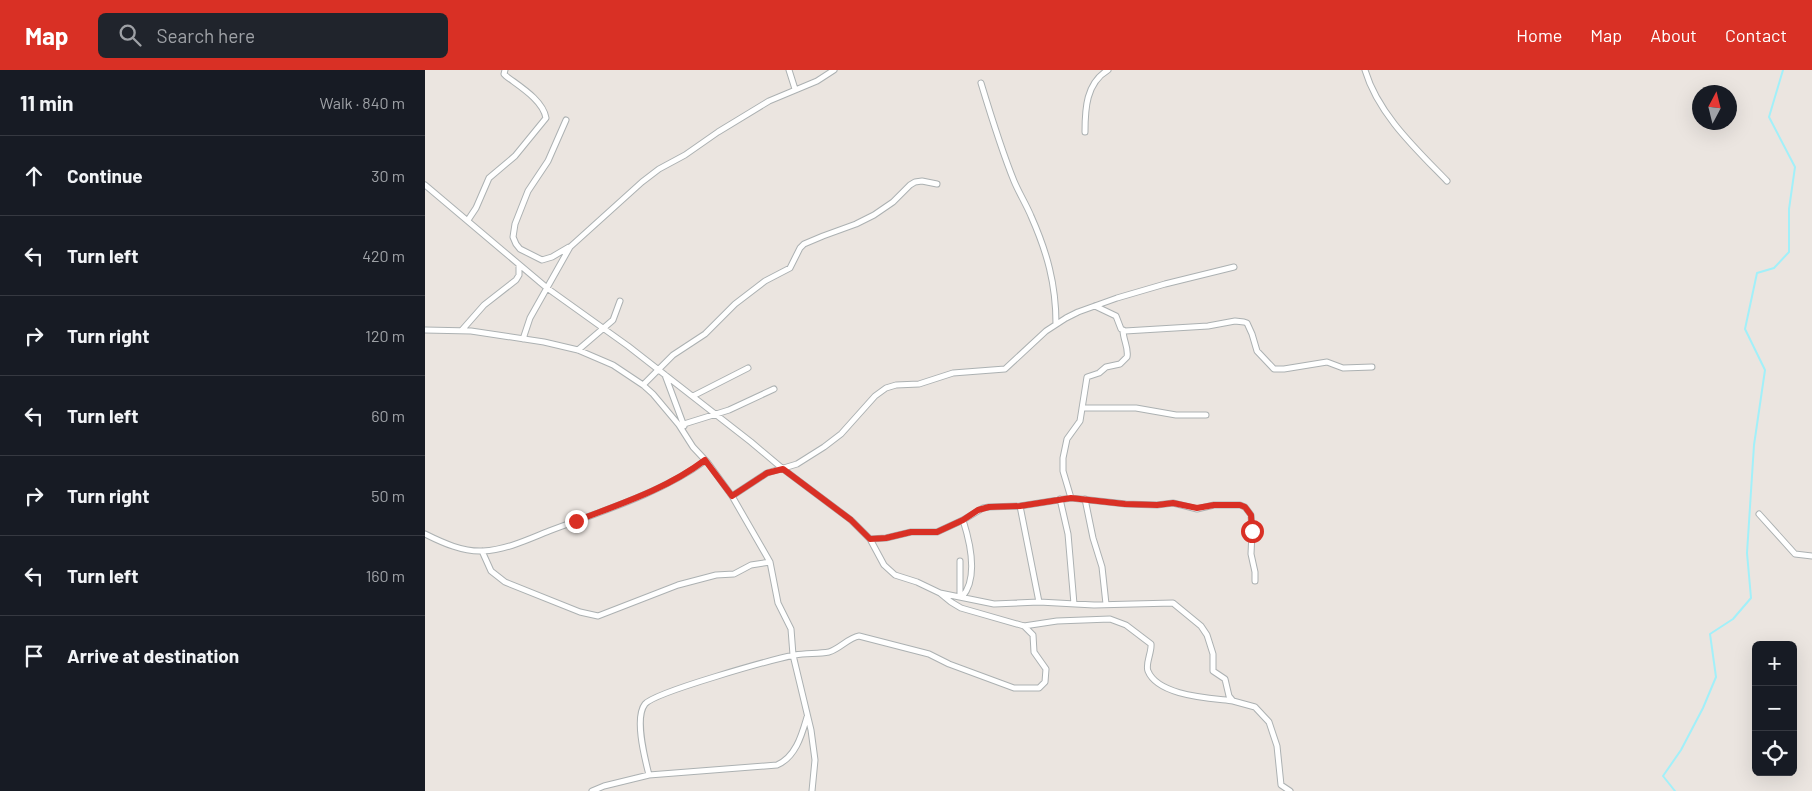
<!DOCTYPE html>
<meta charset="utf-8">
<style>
body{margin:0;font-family:Barlow,sans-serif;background:#20242c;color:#f1f3f6}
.controls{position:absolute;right:15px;bottom:15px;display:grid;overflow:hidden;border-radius:8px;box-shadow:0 5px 20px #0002}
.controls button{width:45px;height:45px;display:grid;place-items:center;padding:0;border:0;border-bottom:1px solid #363941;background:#171b24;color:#f1f3f6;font:25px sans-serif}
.compass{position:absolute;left:1267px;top:15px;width:45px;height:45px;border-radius:50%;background:#171b24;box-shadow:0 5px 20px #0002;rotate:7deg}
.stop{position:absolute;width:15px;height:15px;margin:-11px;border:4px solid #d93025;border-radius:50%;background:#fff}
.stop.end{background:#d93025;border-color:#fff;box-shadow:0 1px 5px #0008}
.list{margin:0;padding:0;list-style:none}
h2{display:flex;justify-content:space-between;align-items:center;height:65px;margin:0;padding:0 20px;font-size:21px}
h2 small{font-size:16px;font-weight:400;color:#9ea1a6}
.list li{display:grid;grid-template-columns:32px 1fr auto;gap:15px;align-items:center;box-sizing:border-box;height:80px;padding:0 20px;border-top:1px solid #363941}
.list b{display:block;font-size:19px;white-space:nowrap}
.list em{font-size:16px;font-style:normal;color:#9ea1a6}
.icon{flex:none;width:28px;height:28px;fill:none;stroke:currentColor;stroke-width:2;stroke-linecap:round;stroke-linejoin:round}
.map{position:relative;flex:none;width:1387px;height:721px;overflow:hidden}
header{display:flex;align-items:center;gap:30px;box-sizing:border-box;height:70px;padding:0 25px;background:#d93025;color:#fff}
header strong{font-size:24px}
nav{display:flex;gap:28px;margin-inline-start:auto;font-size:18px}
.search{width:350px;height:45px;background:#20242c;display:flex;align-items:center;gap:12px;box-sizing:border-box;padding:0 18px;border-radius:8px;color:#9ea1a6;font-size:19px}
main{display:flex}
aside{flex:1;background:#171b24}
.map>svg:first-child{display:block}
</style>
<header>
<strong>Map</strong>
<div class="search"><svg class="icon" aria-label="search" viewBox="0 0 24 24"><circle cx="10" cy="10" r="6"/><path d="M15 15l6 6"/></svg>Search here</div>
<nav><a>Home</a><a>Map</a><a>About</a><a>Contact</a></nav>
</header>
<main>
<aside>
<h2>11 min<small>Walk · 840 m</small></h2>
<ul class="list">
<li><svg class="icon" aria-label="ahead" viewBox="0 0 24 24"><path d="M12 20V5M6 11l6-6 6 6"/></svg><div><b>Continue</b></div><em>30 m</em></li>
<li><svg class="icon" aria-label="left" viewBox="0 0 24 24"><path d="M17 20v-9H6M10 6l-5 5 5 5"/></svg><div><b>Turn left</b></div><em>420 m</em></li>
<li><svg class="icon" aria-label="right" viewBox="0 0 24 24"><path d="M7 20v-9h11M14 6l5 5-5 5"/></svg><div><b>Turn right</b></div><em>120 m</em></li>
<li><svg class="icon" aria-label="left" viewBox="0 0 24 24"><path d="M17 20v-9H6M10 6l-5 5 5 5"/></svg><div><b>Turn left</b></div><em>60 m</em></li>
<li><svg class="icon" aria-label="right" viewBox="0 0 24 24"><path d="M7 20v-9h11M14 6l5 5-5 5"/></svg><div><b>Turn right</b></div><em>50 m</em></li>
<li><svg class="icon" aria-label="left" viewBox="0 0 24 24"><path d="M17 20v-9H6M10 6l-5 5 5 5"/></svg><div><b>Turn left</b></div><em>160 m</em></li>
<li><svg class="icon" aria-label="arrive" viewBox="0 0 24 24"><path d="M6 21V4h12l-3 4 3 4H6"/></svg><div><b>Arrive at destination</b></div></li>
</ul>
</aside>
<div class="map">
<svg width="1387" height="721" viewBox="0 0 1387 721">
<rect width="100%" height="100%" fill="#ebe5e0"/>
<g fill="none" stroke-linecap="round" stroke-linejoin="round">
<path stroke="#a2f0f9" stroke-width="2" d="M1250 721 1238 706 1256 680 1278 638 1291 607 1285 564 1308 549 1326 528 1322 483 1329 375 1340 300 1320 259 1332 203 1349 198 1364 182V139L1370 97 1344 47 1358 0"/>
<defs>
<path id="street" d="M364 0 370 19
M940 0C953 44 991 79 1022 111
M556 13C566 46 576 79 589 111 594 123 601 134 606 146 622 182 631 214 631 254
M141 50 123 91 103 121 90 154 88 167 91 174 95 179 117 190 127 187 144 177
M660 62C660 39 661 13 683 0
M0 115 122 218 203 276 326 372 358 399 426 450 445 469 459 495 470 505 492 512 515 523 569 534 614 532 669 535 748 533 776 556 782 565 788 584V601L800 609 804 626 808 631 830 637 844 652 852 676 856 715 865 721
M43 150 51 138 64 108 90 86 121 48C118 30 94 16 81 6L79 4 80 0
M670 236 691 246 696 259 700 261 783 256 810 251 819 252 822 253 827 264 832 281 849 299H859L902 292 918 298 947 297
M0 260 46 261 119 272 153 280 188 295 218 315 228 324 254 355 268 377 283 393 307 426 345 492 353 533 366 559 368 585 386 660 390 690 387 721
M37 260 59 235 91 210 94 205V195
M98 269 105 248 145 177 217 112 234 99 260 85 293 62 344 31 392 11 409 0
M153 280 188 250 195 231
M240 305 259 356
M218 315 248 285 280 264 310 234 340 211 365 198 375 178 379 174 398 166 431 154 449 145 468 132 485 115 490 112 497 111 512 114
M268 326 323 298
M657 338H711L751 345H781
M259 354 304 340 349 319
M307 426 342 403 372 394 399 377 416 364 450 326 461 318 471 315 494 314 528 303 580 299 621 261 641 248 653 242 692 228 740 214 809 197
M646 428 638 401V388L642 369 655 351 662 307 674 303 681 297 695 294 702 287C704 278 698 270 698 260
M635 429 643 464 649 534
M660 429 668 468 677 497 681 534
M595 436 614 532
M1334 444 1370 484 1387 486
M0 464C18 473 38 482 58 481 81 480 104 469 124 461 177 441 234 424 280 391
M445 469 461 468 486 462H512L538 450 558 438 564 437 595 436 646 428 701 434 732 435 748 433 772 439 789 435H815L820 437 826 445 827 461 826 484 830 502V511
M57 481 66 501 80 512 155 542 173 546 253 515 291 505 309 504 326 495 345 492
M535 491V527
M515 523 526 532 536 538 599 556 632 551 685 549 701 555 726 574C727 582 720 594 723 601 733 626 785 628 808 631
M537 527C554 508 545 472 538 450
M224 705C220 689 209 648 220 634 230 622 349 589 370 585 381 583 393 584 404 582 416 578 423 568 434 566L504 584 524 594 589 618H614L620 612 621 599 609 582 608 565 599 556
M167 721 179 716 224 705 352 695C371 687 377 664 382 647"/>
</defs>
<use href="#street" stroke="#acb1b2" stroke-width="7"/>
<use href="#street" stroke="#fff" stroke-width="5"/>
</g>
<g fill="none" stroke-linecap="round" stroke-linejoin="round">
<path stroke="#d93025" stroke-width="6" d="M151 451C195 434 242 419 280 390L307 426 342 403 358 399 426 450 445 469 461 468 486 462H512L538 450 553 440 564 437 595 436 646 428 700 434 732 435 748 433 772 438 789 435H815L820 437 826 445 827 461"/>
</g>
</svg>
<div class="controls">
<button>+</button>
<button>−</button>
<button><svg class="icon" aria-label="locate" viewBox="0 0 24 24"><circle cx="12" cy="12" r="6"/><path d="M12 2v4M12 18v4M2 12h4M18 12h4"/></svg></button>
</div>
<svg class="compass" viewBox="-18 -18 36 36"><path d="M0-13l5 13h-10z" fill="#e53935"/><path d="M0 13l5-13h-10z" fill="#9ea1a6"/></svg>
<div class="stop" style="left:827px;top:461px"></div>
<div class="stop end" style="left:151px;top:451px"></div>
</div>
</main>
